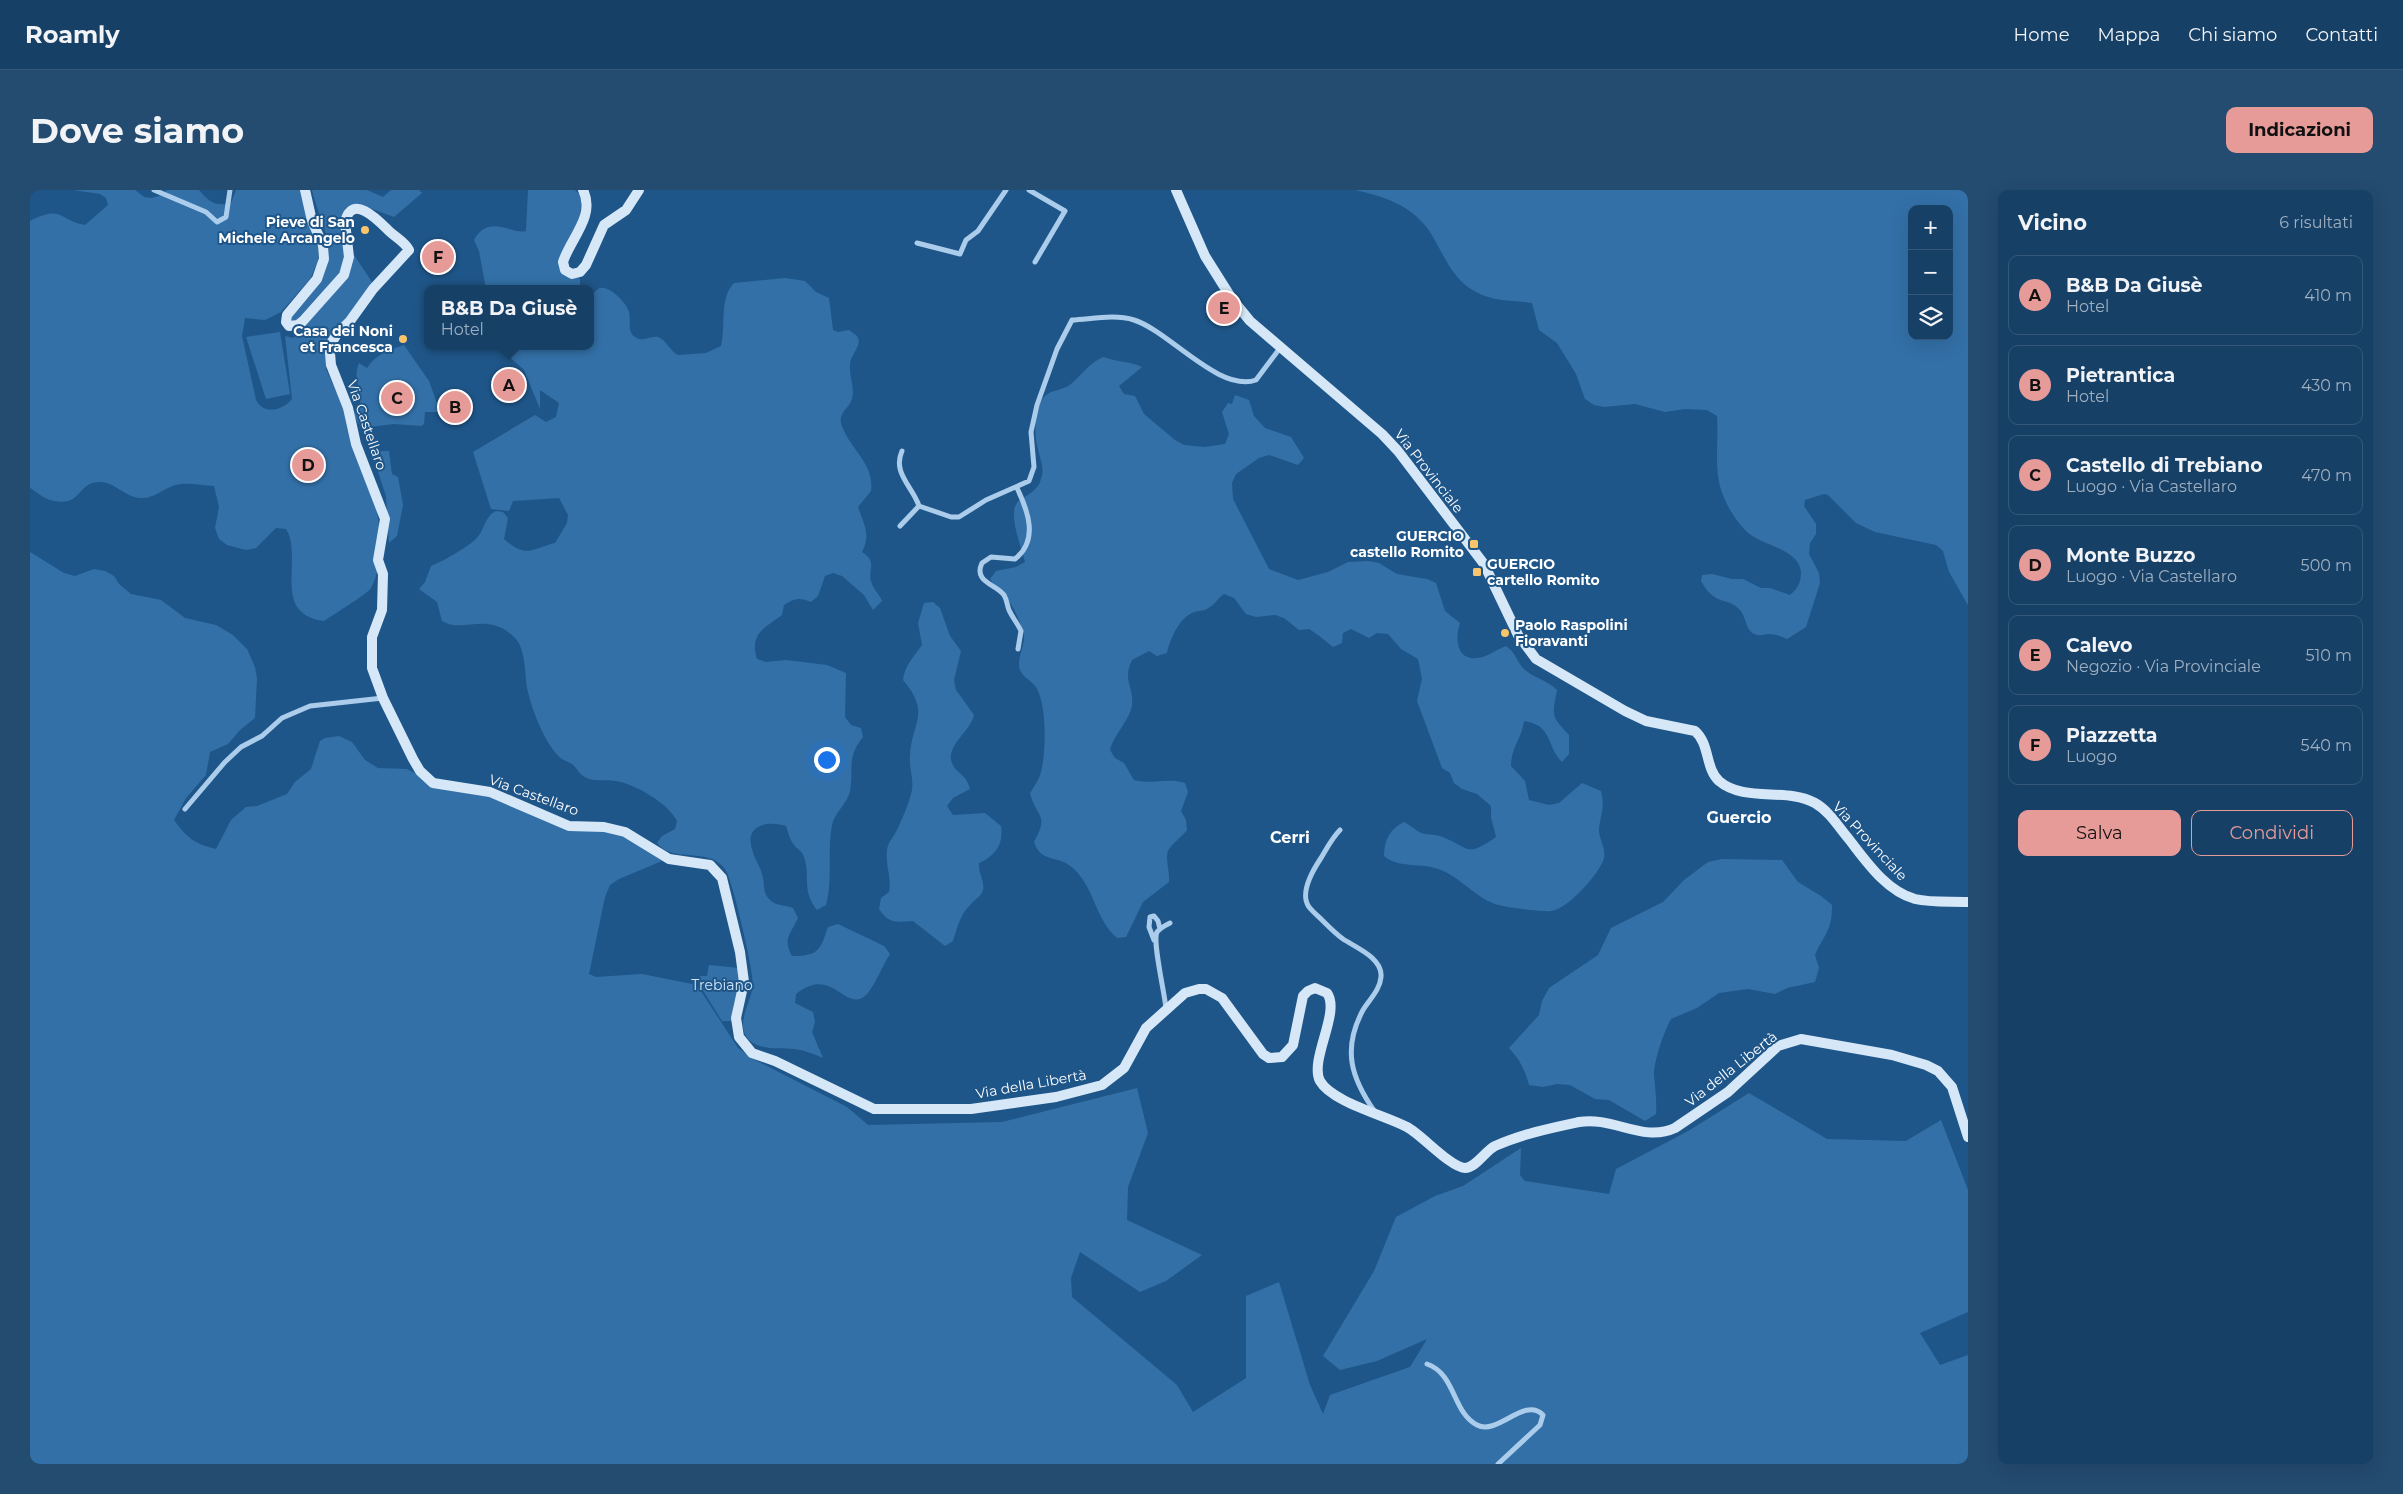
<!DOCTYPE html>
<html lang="it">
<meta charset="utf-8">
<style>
body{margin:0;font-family:Montserrat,sans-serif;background:#244b70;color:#f1f3f6}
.controls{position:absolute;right:15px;top:15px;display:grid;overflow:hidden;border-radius:10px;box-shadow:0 5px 20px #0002}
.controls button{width:45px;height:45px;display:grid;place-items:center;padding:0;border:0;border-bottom:1px solid #36597b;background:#174067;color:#f1f3f6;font:25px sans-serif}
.you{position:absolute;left:796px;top:569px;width:18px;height:18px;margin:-12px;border:4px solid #fff;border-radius:50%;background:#1a73e8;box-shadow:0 0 0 8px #1a73e833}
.badge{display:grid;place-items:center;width:32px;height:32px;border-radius:50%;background:#e69b98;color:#111;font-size:16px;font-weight:700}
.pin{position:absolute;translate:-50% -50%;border:2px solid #fff;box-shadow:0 1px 5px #0006}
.popup{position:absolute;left:394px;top:95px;width:170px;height:65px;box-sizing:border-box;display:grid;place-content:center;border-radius:10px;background:#174067;filter:drop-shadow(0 1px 4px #0005);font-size:16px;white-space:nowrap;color:#9eafc0}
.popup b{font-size:19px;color:#f1f3f6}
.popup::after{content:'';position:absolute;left:50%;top:100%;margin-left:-10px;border:10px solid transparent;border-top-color:#174067}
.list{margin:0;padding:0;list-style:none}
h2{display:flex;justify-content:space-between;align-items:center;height:65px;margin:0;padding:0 20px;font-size:21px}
h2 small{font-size:16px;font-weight:400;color:#9eafc0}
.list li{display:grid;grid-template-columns:32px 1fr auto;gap:15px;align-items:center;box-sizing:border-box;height:80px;margin:0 10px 10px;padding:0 10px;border:1px solid #36597b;border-radius:10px}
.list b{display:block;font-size:19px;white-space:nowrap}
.list p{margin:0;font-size:16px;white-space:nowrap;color:#9eafc0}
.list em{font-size:16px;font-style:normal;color:#9eafc0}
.actions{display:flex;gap:10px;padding:15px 20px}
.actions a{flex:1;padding:11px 0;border:1px solid #e69b98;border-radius:10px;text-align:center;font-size:18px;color:#e69b98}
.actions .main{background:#e69b98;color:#111}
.icon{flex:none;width:28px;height:28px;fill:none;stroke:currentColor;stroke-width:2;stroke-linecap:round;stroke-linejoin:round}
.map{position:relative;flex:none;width:1938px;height:1274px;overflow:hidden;border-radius:10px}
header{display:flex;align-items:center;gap:30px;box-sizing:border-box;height:70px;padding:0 25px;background:#174067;border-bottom:1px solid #36597b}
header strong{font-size:24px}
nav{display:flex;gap:28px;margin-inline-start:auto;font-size:18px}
.intro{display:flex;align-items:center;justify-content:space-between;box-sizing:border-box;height:120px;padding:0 30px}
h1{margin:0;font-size:35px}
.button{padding:12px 22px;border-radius:10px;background:#e69b98;color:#111;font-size:18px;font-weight:700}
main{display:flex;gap:30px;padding:0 30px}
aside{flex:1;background:#174067;border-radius:10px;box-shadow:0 5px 20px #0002}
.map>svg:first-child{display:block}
</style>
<header>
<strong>Roamly</strong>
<nav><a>Home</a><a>Mappa</a><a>Chi siamo</a><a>Contatti</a></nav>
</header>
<div class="intro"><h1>Dove siamo</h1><a class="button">Indicazioni</a></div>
<main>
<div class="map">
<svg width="1938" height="1274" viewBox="0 0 1938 1274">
<rect width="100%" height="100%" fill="#1f5689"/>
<path fill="#3370a7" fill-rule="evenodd" d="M43 0H105L114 7 121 8 129 6 137 0H169C179 12 186 17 201 13L206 0H270L288 53V72L280 89 251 122 235 130 215 128 212 146 226 210C234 225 252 221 262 209L255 146 263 148 269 143 268 139 324 65 342 92 343 99 297 154 296 179 313 217 328 222C336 199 321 193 329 173L337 178C346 164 359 160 374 155L399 191 410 222H395L394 234 391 236 364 234 332 238 319 220C333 268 366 352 341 398 336 405 304 424 294 431 240 424 274 368 256 339L246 338 226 358 216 360 197 355 189 349 185 338 189 317 184 296C172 295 157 292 145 295 132 299 124 309 110 308 95 307 84 292 71 292 46 291 53 319 20 310 13 308 7 302 0 298V31C33 14 29 31 55 35L78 15 76 8 70 4Z
M282 0H337L353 7 361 0H389L392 3 364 27 334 16 321 19 314 70 310 82 270 130 262 131 260 128C278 107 305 83 298 52 294 34 286 18 282 0Z
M498 0H545C548 3 551 6 551 10 553 28 537 60 530 77L550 89V99H456L449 61 444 50C459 23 482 45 496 41Z
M1325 0H1938V415L1919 382 1913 361 1906 355 1845 342 1826 333 1798 305 1794 304 1775 310 1774 316 1786 334V344L1780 353 1779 364 1789 383 1790 393 1776 437 1757 449C1751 446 1745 444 1738 444 1735 444 1730 446 1727 445 1715 442 1717 428 1710 420 1698 406 1686 418 1671 391L1672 385 1682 384 1702 389H1713L1731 398H1740L1760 405C1768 398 1771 393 1771 382 1769 360 1736 356 1721 345 1710 337 1698 319 1693 305 1683 281 1689 252 1687 226L1677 220 1655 219 1635 222 1605 214 1574 217 1564 215 1555 209 1546 184 1527 153 1509 140 1502 113C1483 110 1464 112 1446 102 1421 89 1414 64 1400 42 1383 16 1354 6 1325 0ZM1882 19H1919V146H1882Z
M755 88 775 91 786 102 799 108 803 140 808 142 819 140 827 146 829 151C828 160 820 166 820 175 819 187 825 197 822 209 819 218 809 222 811 233 818 258 845 273 841 301L828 317C834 334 841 345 832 362 849 373 836 380 842 394 844 400 850 405 852 411L843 420 834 405 812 386 803 383 795 386 788 406 781 412C770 407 764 408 754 415L752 425C735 438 719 443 727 469L736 472 756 470 797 475 816 483 815 527 821 535 831 538 833 547C816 568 824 578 820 601 817 614 805 622 802 635 797 662 803 689 796 715L787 720C771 699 781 688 774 667 772 660 768 660 764 655 760 650 758 642 756 636 735 630 713 636 723 662 725 670 730 676 732 684 735 692 732 702 739 709 745 716 755 715 763 718L768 728C761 744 752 748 762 766 788 766 790 761 798 737L808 734 854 756 860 764C854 773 843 799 836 805 815 824 803 774 766 804L765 813 783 822 785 832 782 842 793 868C784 864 774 860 764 859 751 858 735 860 723 853 701 838 722 813 723 794 723 779 703 691 695 679 679 656 643 674 627 653L632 646 645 639 647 631C639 614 604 593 585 591 575 589 561 593 552 585 548 582 546 577 542 574 539 572 535 571 532 569 516 557 502 520 498 502 494 485 497 459 484 447 457 421 433 444 412 431L407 412 389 399 395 392 401 376C415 370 435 359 446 349 455 340 454 327 466 321L473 322 478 328 474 349C497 369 500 359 525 353L537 333 538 325 529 308 483 311 479 321 461 319 443 262 505 225 516 232 526 227 529 213 510 200V219L494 180 467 156H560V106C563 104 567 99 570 98 579 95 597 113 599 122 601 130 597 142 605 147 613 153 620 145 628 147 636 150 640 161 648 165L676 163 691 156C696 137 689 108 704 93Z
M250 142 260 204 236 209 216 147Z
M1073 167C1086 172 1099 171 1112 177L1089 196 1094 204 1105 206 1114 224 1145 250 1154 255 1174 257 1195 254 1199 244 1192 222 1198 213 1202 214 1205 205 1219 210 1224 226 1235 238 1261 247 1274 268 1268 275 1239 265 1229 268 1206 284 1202 293 1203 309 1239 379 1268 390 1298 382 1318 372 1338 371 1349 373 1367 384 1397 389 1406 393 1415 421 1430 433C1425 448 1426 470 1447 468 1456 468 1467 459 1476 456 1486 463 1486 470 1493 478 1502 488 1518 490 1527 500 1522 526 1521 526 1539 545V564L1532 572C1516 556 1523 535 1494 531 1492 548 1481 557 1481 576L1495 591 1499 610 1519 615 1529 613 1552 593 1571 601C1575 616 1571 624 1569 638 1568 648 1576 657 1574 668 1570 683 1539 718 1522 721 1515 722 1481 718 1473 716 1449 712 1433 689 1411 680 1393 672 1369 679 1354 666 1354 650 1360 639 1374 632 1380 635 1385 640 1391 643 1396 645 1404 644 1410 646 1440 657 1435 669 1466 647L1461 627V616L1447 604 1432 599 1424 593 1420 583 1412 578 1387 511 1392 489 1388 469 1371 459 1358 444 1347 443 1339 448 1321 439 1313 443 1312 453 1303 457 1288 445 1279 439 1269 440 1254 428 1245 425 1226 427 1216 424 1204 408 1194 404C1188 408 1186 413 1180 417 1174 422 1168 420 1162 423 1149 429 1140 449 1137 463L1127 466 1119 461 1102 470C1092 491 1104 496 1102 515 1100 530 1084 544 1080 560L1085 568 1094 573 1104 590C1121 595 1137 587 1155 593L1158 602 1151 621 1156 630 1157 640C1152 647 1142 653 1138 661 1135 669 1140 682 1139 692L1113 712 1096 747 1087 748C1065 729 1065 699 1044 679 1029 664 1011 674 1004 652 1020 623 1006 628 1000 603 1004 597 1009 590 1011 582 1016 563 1017 517 1007 499 1004 492 995 489 991 482 984 469 998 454 993 441 990 433 985 419 980 413 973 405 966 398 960 389L966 381 986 377 995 372C992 358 975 319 990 310 998 305 1009 299 1011 289 1015 278 1010 270 1008 259 1004 246 1004 218 1014 207 1021 199 1033 201 1041 194 1053 184 1058 174 1073 167Z
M341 261H359L362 284 368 287 373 315 367 346 359 353 356 306Z
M0 362 34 383 45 386 64 379 75 381 84 386 89 394 101 404 131 410 155 428 186 435 203 445 217 459 225 477 227 488 225 528 210 540 198 554 180 562 176 585 156 608 144 630C157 648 165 654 186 659L201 630 216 617 227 616 257 604 265 592 281 579 290 551 295 548 309 546 322 552 335 570 348 578 377 579 396 589 466 608 525 631 593 646 632 671 589 689 580 695 575 707 559 784 566 787 612 784 667 795 708 858 725 870 817 917 838 935 972 932 1107 898 1118 943 1098 997 1097 1030 1172 1065 1136 1091 1110 1102 1050 1062 1041 1088 1042 1107 1147 1195 1163 1222 1216 1188V1106L1249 1092 1280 1195 1293 1224 1300 1205 1380 1177 1397 1149 1347 1171 1310 1180 1293 1166 1344 1081 1366 1027 1405 1006 1433 996 1491 958 1490 985 1495 991 1579 1004 1586 979 1660 940 1719 903 1797 949 1876 951 1911 930 1938 1000V1122L1890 1143 1910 1175 1938 1165V1274H0Z
M903 412 910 418 920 446 931 461 924 490 926 500 944 525C941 541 915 556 922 573 926 584 936 583 940 599L923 608 917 616 923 625 955 623 971 636C974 654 965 666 949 673 948 683 955 691 953 700 951 707 944 710 940 715 930 725 927 738 923 751L915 756 883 731C866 732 859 734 849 719L851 708 859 702C862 688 855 675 857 660 858 652 863 648 867 640 872 629 878 616 881 604 885 592 879 579 880 566 881 533 902 524 873 490 875 475 883 468 892 455L888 433 894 413Z
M1692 669 1752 670 1768 692 1791 706 1802 715C1802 741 1795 743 1785 765L1789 778 1785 792 1757 798 1745 804 1718 799 1689 803 1667 818 1641 829C1634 842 1624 870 1624 885 1625 898 1627 911 1626 924L1615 931 1579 910 1565 909 1540 895 1527 894 1513 897 1499 895C1495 880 1490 870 1479 858L1509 825 1512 811 1519 798 1568 765 1581 738 1633 712 1654 690 1678 672Z
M679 775 709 778V805L704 812 702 831H692L669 794 670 786H677Z"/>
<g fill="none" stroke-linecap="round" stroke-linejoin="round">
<path stroke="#abcdeb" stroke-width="5" d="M124 0 176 22 187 32 196 27 200 0
M999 0 1035 21 1005 72
M887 53 930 64 936 50 948 41 976 0
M872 261C862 283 883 297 889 316
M987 298C998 321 1009 350 985 369L961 367 952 373C943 392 966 394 974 405 977 410 977 415 979 420 982 427 988 434 991 441L988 459
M870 336 889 316 921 327H929L956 310 999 291 1004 277 1001 242 1007 215 1027 159 1042 130C1062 129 1085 124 1104 130 1139 141 1189 203 1226 190L1250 158
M155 619 195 572 211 557 232 546 252 528 280 516 353 508
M1310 640C1302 648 1297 658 1291 668 1283 680 1269 703 1279 717 1283 722 1289 727 1293 731 1299 737 1306 744 1313 749 1325 757 1353 768 1351 787 1350 800 1339 810 1333 820 1312 859 1321 888 1345 922
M1124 750 1119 737 1120 727 1124 726 1128 731 1130 739
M1136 819C1135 804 1122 751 1127 742 1130 738 1136 735 1140 733
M1397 1174C1426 1184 1422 1222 1447 1235 1468 1246 1494 1206 1513 1225L1510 1235 1468 1274"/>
<path stroke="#d6e8f8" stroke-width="10" d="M275 0 282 31 293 55 294 69 287 89 257 125 256 132 259 136 268 135 273 131 314 85 319 67 315 32C322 2 349 31 359 41 365 47 375 52 379 60L343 99 320 131 307 144 302 152 300 163 301 175 318 218 326 254 355 329 348 370 353 384 352 420 342 447V478L353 508 383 569 390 581 403 593 460 602 539 636 574 637 595 642 639 669 680 675 692 688 710 762 714 792 706 828 709 847 722 863 745 871 844 919H941L1026 907 1072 895 1094 878 1116 838 1155 803 1169 799H1176L1192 808 1233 864 1239 868 1252 867 1263 855 1273 806 1278 801 1285 798 1297 803C1311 822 1279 870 1290 891 1302 912 1354 925 1377 937 1392 945 1420 977 1435 978 1446 978 1455 961 1465 956 1492 944 1521 938 1549 932 1583 926 1613 953 1645 938L1698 902 1748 856 1771 849 1862 865 1896 875 1908 881 1922 897 1938 947
M553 0C566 26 540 49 533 72L535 80 542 84 550 82 556 75 574 35 596 20 609 0
M1146 0 1175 66 1202 109 1220 131 1352 244 1368 261 1454 374 1488 445 1506 469 1595 521 1616 531 1665 541C1680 554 1675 578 1689 591 1715 613 1756 597 1785 613 1799 621 1808 636 1818 648 1836 671 1856 701 1885 709 1902 713 1921 711 1938 712"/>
</g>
<g fill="#f9c46b" stroke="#1f5689" stroke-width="2">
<circle cx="335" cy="40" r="5"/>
<circle cx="373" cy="149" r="5"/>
<rect x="1439" y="349" width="10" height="10" rx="2.5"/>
<rect x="1442" y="377" width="10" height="10" rx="2.5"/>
<circle cx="1475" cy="443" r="5"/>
</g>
<g text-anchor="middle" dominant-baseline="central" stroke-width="4" stroke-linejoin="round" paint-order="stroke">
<g font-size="14" font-weight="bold" fill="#fff" stroke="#1f5689" text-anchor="end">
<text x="325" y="32">Pieve di San<tspan x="325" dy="16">Michele Arcangelo</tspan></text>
<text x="363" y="141">Casa dei Noni<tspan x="363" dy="16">et Francesca</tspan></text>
<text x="1434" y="346">GUERCIO<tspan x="1434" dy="16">castello Romito</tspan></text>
<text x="1457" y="374" text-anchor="start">GUERCIO<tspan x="1457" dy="16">cartello Romito</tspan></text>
<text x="1485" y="435" text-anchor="start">Paolo Raspolini<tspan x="1485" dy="16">Fioravanti</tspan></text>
</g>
<g font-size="14" fill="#fff" stroke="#1f5689">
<text transform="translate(337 235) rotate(71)">Via Castellaro</text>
<text transform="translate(1399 281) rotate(52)">Via Provinciale</text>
<text transform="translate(504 605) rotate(20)">Via Castellaro</text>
<text transform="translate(1840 651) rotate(47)">Via Provinciale</text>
<text transform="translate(1701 879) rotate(-38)">Via della Libertà</text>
<text transform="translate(1001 894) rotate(-10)">Via della Libertà</text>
</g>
<g font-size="14" fill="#d0e5f8" stroke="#1f5689">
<text x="692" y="795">Trebiano</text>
</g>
<g font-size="16" font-weight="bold" fill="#fff" stroke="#1f5689">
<text x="1709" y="627">Guercio</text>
<text x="1260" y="647">Cerri</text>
</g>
</g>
</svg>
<div class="controls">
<button>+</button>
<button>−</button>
<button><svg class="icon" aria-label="layers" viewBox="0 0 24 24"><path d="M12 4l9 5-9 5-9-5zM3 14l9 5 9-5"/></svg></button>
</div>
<div class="you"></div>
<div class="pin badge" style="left:479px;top:195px">A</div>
<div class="popup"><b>B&amp;B Da Giusè</b>Hotel</div>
<div class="pin badge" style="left:425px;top:217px">B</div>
<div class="pin badge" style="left:367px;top:208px">C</div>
<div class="pin badge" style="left:278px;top:275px">D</div>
<div class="pin badge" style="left:1194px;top:118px">E</div>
<div class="pin badge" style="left:408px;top:67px">F</div>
</div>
<aside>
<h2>Vicino<small>6 risultati</small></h2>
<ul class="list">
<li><span class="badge">A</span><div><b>B&amp;B Da Giusè</b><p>Hotel</p></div><em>410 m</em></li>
<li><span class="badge">B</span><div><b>Pietrantica</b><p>Hotel</p></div><em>430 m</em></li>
<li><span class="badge">C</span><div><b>Castello di Trebiano</b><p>Luogo · Via Castellaro</p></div><em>470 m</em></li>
<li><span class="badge">D</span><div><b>Monte Buzzo</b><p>Luogo · Via Castellaro</p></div><em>500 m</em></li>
<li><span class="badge">E</span><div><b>Calevo</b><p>Negozio · Via Provinciale</p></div><em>510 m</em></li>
<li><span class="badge">F</span><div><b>Piazzetta</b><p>Luogo</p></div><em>540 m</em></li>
</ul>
<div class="actions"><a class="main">Salva</a><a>Condividi</a></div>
</aside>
</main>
